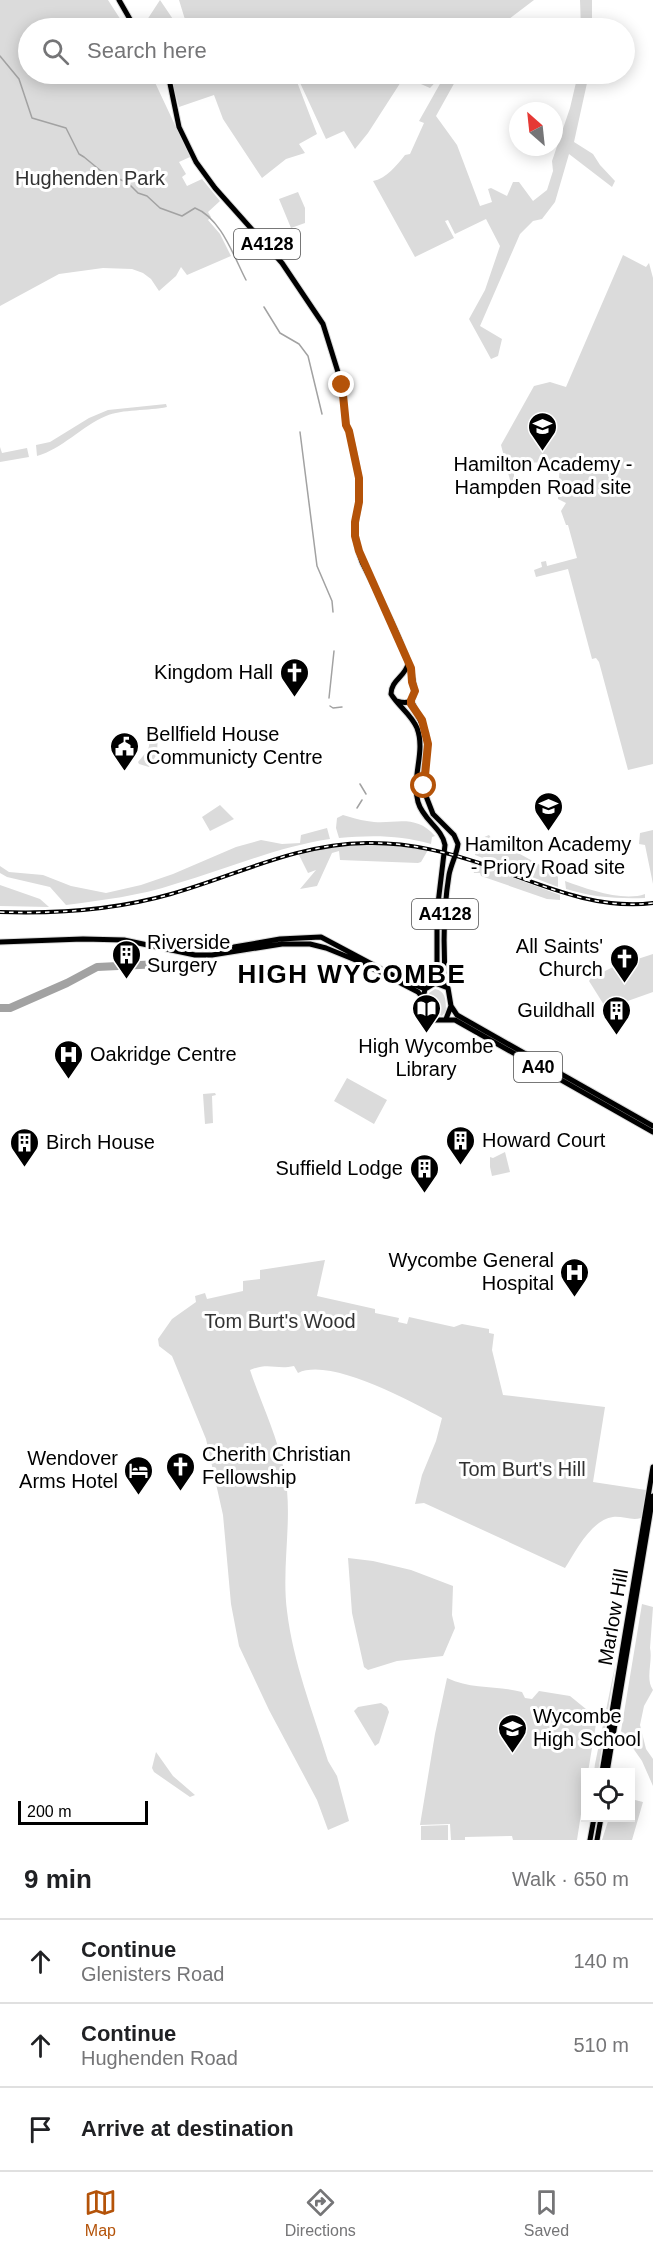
<!DOCTYPE html>
<meta charset="utf-8">
<style>
body{margin:0;font-family:Arial,sans-serif;background:#f6f6f6;color:#202124}
.controls{position:absolute;right:18px;bottom:18px;display:grid;overflow:hidden;border-radius:0px;box-shadow:0 3px 15px #0003}
.controls button{width:54px;height:54px;display:grid;place-items:center;padding:0;border:0;border-bottom:2px solid #e0e0e0;background:#fff;color:#202124;font:30px sans-serif}
.compass{position:absolute;left:509px;top:102px;width:54px;height:54px;border-radius:50%;background:#fff;box-shadow:0 3px 15px #0003;rotate:333deg}
.scale{position:absolute;left:18px;bottom:15px;width:130px;box-sizing:border-box;padding-left:6px;border:3px solid #000;border-top:0;font-size:16px;line-height:21px;white-space:nowrap;color:#000;-webkit-text-stroke:4px #fff;paint-order:stroke}
.stop{position:absolute;width:18px;height:18px;margin:-14px;border:4px solid #b45309;border-radius:50%;background:#fff}
.stop.end{background:#b45309;border-color:#fff;box-shadow:0 2px 6px #0008}
.list{margin:0;padding:0;list-style:none}
h2{display:flex;justify-content:space-between;align-items:center;height:78px;margin:0;padding:0 24px;font-size:26px}
h2 small{font-size:20px;font-weight:400;color:#757577}
.list li{display:grid;grid-template-columns:39px 1fr auto;gap:18px;align-items:center;box-sizing:border-box;height:84px;padding:0 24px;border-top:2px solid #e0e0e0}
.list b{display:block;font-size:22px;white-space:nowrap}
.list p{margin:0;font-size:20px;white-space:nowrap;color:#757577}
.list em{font-size:20px;font-style:normal;color:#757577}
.icon{flex:none;width:33px;height:33px;fill:none;stroke:currentColor;stroke-width:2;stroke-linecap:round;stroke-linejoin:round}
.map{position:relative;flex:none;width:653px;height:1840px;overflow:hidden}
.search{position:absolute;background:#fff;box-shadow:0 3px 15px #0003;left:18px;right:18px;top:18px;height:66px;display:flex;align-items:center;gap:15px;box-sizing:border-box;padding:0 21px;border-radius:33px;color:#757577;font-size:22px}
.sheet{height:330px;background:#fff}
nav{display:flex;justify-content:space-around;align-items:center;box-sizing:border-box;height:84px;border-top:2px solid #e0e0e0;background:#fff;font-size:16px;color:#757577}
nav a{display:grid;justify-items:center;gap:3px}
nav .on{color:#b45309}
.map>svg:first-child{display:block}
</style>
<div class="map">
<svg width="653" height="1840" viewBox="0 0 653 1840">
<rect width="100%" height="100%" fill="#fff"/>
<path fill="#dbdbdb" d="M0 0H108L126 28H28V74H151L190 157 179 162 186 174 182 177 187 186 202 179 220 201 208 212 211 217 208 220 220 234 231 256 187 275 181 267 176 276 159 291 151 279 143 273 132 269 103 268 59 274 0 306Z
M160 0 179 28H148L145 23Z
M179 0H534L509 19 503 28H190L187 26Z
M580 0H592V28H581Z
M170 74H294L317 134 299 144 305 153 286 159 262 178 223 119 214 95 179 107Z
M296 74H443L430 88 414 81 406 74 368 133 355 149 344 131 326 139Z
M578 74H589L574 142 593 154 600 165 615 181 612 187 569 154 555 202 542 219 533 221 520 234 480 326 502 339 498 356 491 359 469 319 485 290 500 246 486 219 455 234 448 220 445 221 454 238 415 257 373 181C386 179 397 165 405 155L410 154 424 123 419 121 441 82 447 76 456 80 436 116 457 145 480 206 492 202 488 189 491 188 507 196 513 182H519L533 201 547 190 553 171 552 161 570 108Z
M298 192 305 208V223L291 228 279 199Z
M623 255 646 267 649 263 653 278V764L628 770 599 662 596 658 592 659 568 569 536 577 534 570 542 567 541 562 546 561 547 566 577 558 568 525H566L561 511 566 503 558 499 560 462 514 463V487L512 488 501 445 534 386 550 382 566 387Z
M166 404 167 407C149 411 122 409 106 416 82 426 62 449 37 456L36 445 50 442 89 418 108 410Z
M0 447 2 453 27 448 29 457 0 462Z
M153 729 158 732 157 754 149 767 139 764 138 762 148 750Z
M220 805 234 819 210 831 202 817Z
M343 815C351 817 359 820 367 821 393 826 414 812 435 836L432 837 431 844C400 835 371 835 339 838L336 828 337 818Z
M327 828 330 839C276 847 227 869 175 884 139 896 103 900 66 905L50 887 7 877 0 873V866L9 872 43 875 71 886 106 893 141 885 173 874 236 847 261 840 282 844 300 843 301 835Z
M653 830V884L645 845 639 844 640 833Z
M489 835 494 842 509 848 558 875V887L475 855V841Z
M382 844 428 850 421 862 418 863 340 860 339 851 332 853 317 886 300 889 316 870 308 873 298 853C326 847 353 845 382 844Z
M471 862 560 895V900L547 899 481 876 480 873H474Z
M565 881C587 889 623 902 645 894V898C617 899 592 897 566 889Z
M0 885 40 899 49 907 0 906Z
M653 954V992L608 1008 607 1004 604 1005 589 981 591 978 613 967Z
M435 989C446 991 446 1001 446 1011L442 1016 432 1012 428 1006 429 993Z
M347 1078 387 1100 374 1124 334 1101Z
M215 1093 216 1095 212 1096 213 1123 205 1124 203 1094Z
M505 1152 510 1172 492 1176 490 1167V1157L493 1158Z
M325 1260 317 1296 375 1309V1313L399 1318 398 1322 407 1324 409 1317 454 1327 462 1324 489 1329V1333L494 1334 492 1350 503 1395 605 1407 593 1482 646 1490 641 1518C632 1521 623 1516 613 1517 591 1520 576 1551 565 1568L435 1508 424 1503 415 1504 422 1475 436 1441 442 1418C411 1402 331 1357 298 1373L294 1366C276 1370 269 1362 250 1370 261 1403 277 1435 284 1470 294 1516 281 1564 287 1611 293 1662 313 1712 328 1761L337 1776 349 1821 328 1830 317 1800 269 1710 239 1646 231 1604 223 1515 206 1439 172 1356 159 1346 158 1339 172 1319 196 1302 195 1296 205 1293 207 1299 243 1291V1281L260 1279V1270Z
M348 1558 373 1561 411 1570 453 1586 452 1615 455 1628 443 1656 397 1661 368 1670 364 1667 352 1613Z
M642 1604 653 1607 650 1648C653 1661 645 1679 653 1690L644 1706 640 1725 646 1749 653 1759V1786L642 1761 621 1731Z
M616 1661 598 1772H594L595 1764Z
M447 1678C472 1690 496 1685 522 1692L525 1698 532 1699 539 1691 570 1696 597 1718 588 1772H586L585 1788 577 1840H513L512 1836 465 1837V1840H451L450 1824 420 1825 435 1734Z
M381 1703 387 1707 389 1712 379 1743 375 1746 354 1711 358 1707Z
M156 1752 173 1776 195 1795 190 1797 154 1772 152 1768Z
M631 1799 643 1802 632 1840H602L609 1818H630Z
M448 1825V1840H421V1826Z"/>
<g fill="none" stroke-linecap="round" stroke-linejoin="round">
<path stroke="#a2a2a2" stroke-width="1.5" d="M0 56 19 79 32 118 66 128 79 154 84 157 101 171 128 183 138 193 147 196 160 208 182 216 195 208C221 218 234 257 246 280
M264 307 280 333 299 344 308 356 322 414
M300 432 317 566 332 601 333 612
M329 698 334 651
M330 706 333 708 342 707
M360 784 366 794
M357 808 362 800"/>
<path stroke="#a2a2a2" stroke-width="8" d="M0 1008H10L67 983 97 967 182 963"/>
<defs>
<path id="primary" d="M119 0 135 28
M168 74 179 127 196 162 215 188 282 263 323 324 342 385 346 425 349 431C354 454 361 476 359 499 359 513 352 525 356 540 357 547 359 555 362 562 367 574 449 719 397 701
M408 664C405 677 391 680 391 694 398 706 411 714 417 728 426 752 411 777 418 802 423 820 442 828 445 845L437 912V976L435 983
M411 700 426 733 428 744 424 774 426 796 433 814 454 835 458 844C457 854 451 864 449 875 443 912 443 949 446 986
M0 942 83 939 124 940 195 955H212L282 944H310L326 948 358 961 418 992 423 998
M234 947 280 939 321 937 398 978 425 989
M425 989C422 1001 422 1012 433 1020H455L653 1132
M425 989 435 983 448 988 451 1006 446 1019
M451 1006 457 1015 653 1126
M602 1772 653 1467
M607 1772 653 1496
M590 1840 594 1818
M597 1840 601 1818"/>
</defs>
<use href="#primary" stroke="#dbdbdb" stroke-width="7"/>
<use href="#primary" stroke="#000" stroke-width="5"/>
<defs>
<path id="rail" d="M0 912C58 914 115 910 171 894 238 875 295 844 367 843 410 842 451 853 491 867 544 886 596 910 653 903"/>
</defs>
<use href="#rail" stroke="#000" stroke-width="4"/>
<use href="#rail" stroke="#fff" stroke-width="1.5" stroke-dasharray="4.5" stroke-linecap="butt"/>
</g>
<g fill="none" stroke-linecap="round" stroke-linejoin="round">
<path stroke="#b45309" stroke-width="8" d="M342 385 346 425 349 431 359 478V502L355 522V536L359 551 411 668 412 682 415 691 411 700V704L422 720 428 744 424 786"/>
</g>
<defs>
<symbol id="school-pin" viewBox="-11 -11 22 30"><path d="M0 17L-7.5 6A9.5 9.5 0 1 1 7.5 6Z" fill="#000" stroke="#fff"/><path d="M0-5L7-2L0 1L-7-2ZM-4 1L0 2.5L4 1V4Q0 6-4 4Z" fill="#fff"/></symbol>
<symbol id="church-pin" viewBox="-11 -11 22 30"><path d="M0 17L-7.5 6A9.5 9.5 0 1 1 7.5 6Z" fill="#000" stroke="#fff"/><path d="M-1.2-6h2.4v3.5h3.3v2.4h-3.3V6h-2.4V-.1h-3.3v-2.4h3.3Z" fill="#fff"/></symbol>
<symbol id="civic-pin" viewBox="-11 -11 22 30"><path d="M0 17L-7.5 6A9.5 9.5 0 1 1 7.5 6Z" fill="#000" stroke="#fff"/><path d="M-.6-6.5H3V-4.5H.6V-3L4-1V1h2V6H-6V1h2V-1L-.6-3ZM-1.2 2.5V6h2.4V2.5Z" fill="#fff"/></symbol>
<symbol id="building-pin" viewBox="-11 -11 22 30"><path d="M0 17L-7.5 6A9.5 9.5 0 1 1 7.5 6Z" fill="#000" stroke="#fff"/><path d="M-4-6H4V6H1V3H-1V6H-4ZM-2.5-4.3h1.7v1.8h-1.7ZM.8-4.3h1.7v1.8H.8ZM-2.5-1h1.7V.8h-1.7ZM.8-1h1.7V.8H.8Z" fill="#fff"/></symbol>
<symbol id="library-pin" viewBox="-11 -11 22 30"><path d="M0 17L-7.5 6A9.5 9.5 0 1 1 7.5 6Z" fill="#000" stroke="#fff"/><path d="M-6-4Q-3-5.5-.7-3.5V5Q-3 3-6 4ZM6-4Q3-5.5 .7-3.5V5Q3 3 6 4Z" fill="#fff"/></symbol>
<symbol id="hospital-pin" viewBox="-11 -11 22 30"><path d="M0 17L-7.5 6A9.5 9.5 0 1 1 7.5 6Z" fill="#000" stroke="#fff"/><path d="M-5-5h3v3.5h4V-5h3V5h-3V1.5h-4V5h-3Z" fill="#fff"/></symbol>
<symbol id="hotel-pin" viewBox="-11 -11 22 30"><path d="M0 17L-7.5 6A9.5 9.5 0 1 1 7.5 6Z" fill="#000" stroke="#fff"/><path d="M-6-4.5h1.5V1H6V5H4.5V3h-9V5H-6ZM-4 0a1.8 1.8 0 1 1 3.6 0ZM.5 0V-2.5h3Q6-2.5 6 0Z" fill="#fff"/></symbol>
</defs>
<g fill-rule="evenodd">
<use href="#school-pin" x="526" y="410" width="33" height="45"/>
<use href="#church-pin" x="278" y="656" width="33" height="45"/>
<use href="#civic-pin" x="108" y="730" width="33" height="45"/>
<use href="#school-pin" x="532" y="790" width="33" height="45"/>
<use href="#building-pin" x="110" y="938" width="33" height="45"/>
<use href="#church-pin" x="608" y="942" width="33" height="45"/>
<use href="#library-pin" x="410" y="992" width="33" height="45"/>
<use href="#building-pin" x="600" y="994" width="33" height="45"/>
<use href="#hospital-pin" x="52" y="1038" width="33" height="45"/>
<use href="#building-pin" x="444" y="1124" width="33" height="45"/>
<use href="#building-pin" x="8" y="1126" width="33" height="45"/>
<use href="#building-pin" x="408" y="1152" width="33" height="45"/>
<use href="#hospital-pin" x="558" y="1256" width="33" height="45"/>
<use href="#church-pin" x="164" y="1450" width="33" height="45"/>
<use href="#hotel-pin" x="122" y="1454" width="33" height="45"/>
<use href="#school-pin" x="496" y="1712" width="33" height="45"/>
</g>
<g text-anchor="middle" dominant-baseline="central" stroke-width="6" stroke-linejoin="round" paint-order="stroke">
<g fill="#fff" stroke="#4c4c4c" stroke-width="1.5">
<rect x="234" y="229" width="66" height="30" rx="4.5"/>
<rect x="412" y="899" width="66" height="30" rx="4.5"/>
<rect x="514" y="1052" width="48" height="30" rx="4.5"/>
</g>
<g font-size="18" font-weight="bold" fill="#000">
<text x="267" y="244">A4128</text>
<text x="445" y="914">A4128</text>
<text x="538" y="1067">A40</text>
</g>
<g font-size="20" fill="#323232" stroke="#fff">
<text x="90" y="178">Hughenden Park</text>
<text x="280" y="1321">Tom Burt's Wood</text>
<text x="522" y="1469">Tom Burt's Hill</text>
</g>
<g font-size="20" fill="#000" stroke="#fff" text-anchor="start">
<text x="543" y="464" text-anchor="middle">Hamilton Academy -<tspan x="543" dy="23">Hampden Road site</tspan></text>
<text x="273" y="672" text-anchor="end">Kingdom Hall</text>
<text x="146" y="734">Bellfield House<tspan x="146" dy="23">Communicty Centre</tspan></text>
<text x="548" y="844" text-anchor="middle">Hamilton Academy<tspan x="548" dy="23">- Priory Road site</tspan></text>
<text x="147" y="942">Riverside<tspan x="147" dy="23">Surgery</tspan></text>
<text x="603" y="946" text-anchor="end">All Saints'<tspan x="603" dy="23">Church</tspan></text>
<text x="595" y="1010" text-anchor="end">Guildhall</text>
<text x="426" y="1046" text-anchor="middle">High Wycombe<tspan x="426" dy="23">Library</tspan></text>
<text x="90" y="1054">Oakridge Centre</text>
<text x="482" y="1140">Howard Court</text>
<text x="46" y="1142">Birch House</text>
<text x="403" y="1168" text-anchor="end">Suffield Lodge</text>
<text x="554" y="1260" text-anchor="end">Wycombe General<tspan x="554" dy="23">Hospital</tspan></text>
<text x="202" y="1454">Cherith Christian<tspan x="202" dy="23">Fellowship</tspan></text>
<text x="118" y="1458" text-anchor="end">Wendover<tspan x="118" dy="23">Arms Hotel</tspan></text>
<text x="533" y="1716">Wycombe<tspan x="533" dy="23">High School</tspan></text>
</g>
<g font-size="20" fill="#000" stroke="#fff">
<text transform="translate(613 1617) rotate(-80)">Marlow Hill</text>
</g>
<g font-size="26" font-weight="bold" letter-spacing="1.5" fill="#000" stroke="#fff">
<text x="352" y="974">HIGH WYCOMBE</text>
</g>
</g>
</svg>
<div class="controls">
<button><svg class="icon" aria-label="locate" viewBox="0 0 24 24"><circle cx="12" cy="12" r="6"/><path d="M12 2v4M12 18v4M2 12h4M18 12h4"/></svg></button>
</div>
<svg class="compass" viewBox="-18 -18 36 36"><path d="M0-13l5 13h-10z" fill="#e53935"/><path d="M0 13l5-13h-10z" fill="#757577"/></svg>
<div class="scale">200 m</div>
<div class="stop" style="left:424px;top:786px"></div>
<div class="stop end" style="left:342px;top:385px"></div>
<div class="search"><svg class="icon" aria-label="search" viewBox="0 0 24 24"><circle cx="10" cy="10" r="6"/><path d="M15 15l6 6"/></svg>Search here</div>
</div>
<section class="sheet">
<h2>9 min<small>Walk · 650 m</small></h2>
<ul class="list">
<li><svg class="icon" aria-label="ahead" viewBox="0 0 24 24"><path d="M12 20V5M6 11l6-6 6 6"/></svg><div><b>Continue</b><p>Glenisters Road</p></div><em>140 m</em></li>
<li><svg class="icon" aria-label="ahead" viewBox="0 0 24 24"><path d="M12 20V5M6 11l6-6 6 6"/></svg><div><b>Continue</b><p>Hughenden Road</p></div><em>510 m</em></li>
<li><svg class="icon" aria-label="arrive" viewBox="0 0 24 24"><path d="M6 21V4h12l-3 4 3 4H6"/></svg><div><b>Arrive at destination</b></div></li>
</ul>
</section>
<nav>
<a class="on"><svg class="icon" aria-label="map" viewBox="0 0 24 24"><path d="M3 6l6-2 6 2 6-2v14l-6 2-6-2-6 2zM9 4v14M15 6v14"/></svg>Map</a>
<a><svg class="icon" aria-label="directions" viewBox="0 0 24 24"><path d="M12 3l9 9-9 9-9-9zM9 14v-3h6M13 9l2 2-2 2"/></svg>Directions</a>
<a><svg class="icon" aria-label="saved" viewBox="0 0 24 24"><path d="M7 4h10v16l-5-4-5 4z"/></svg>Saved</a>
</nav>
